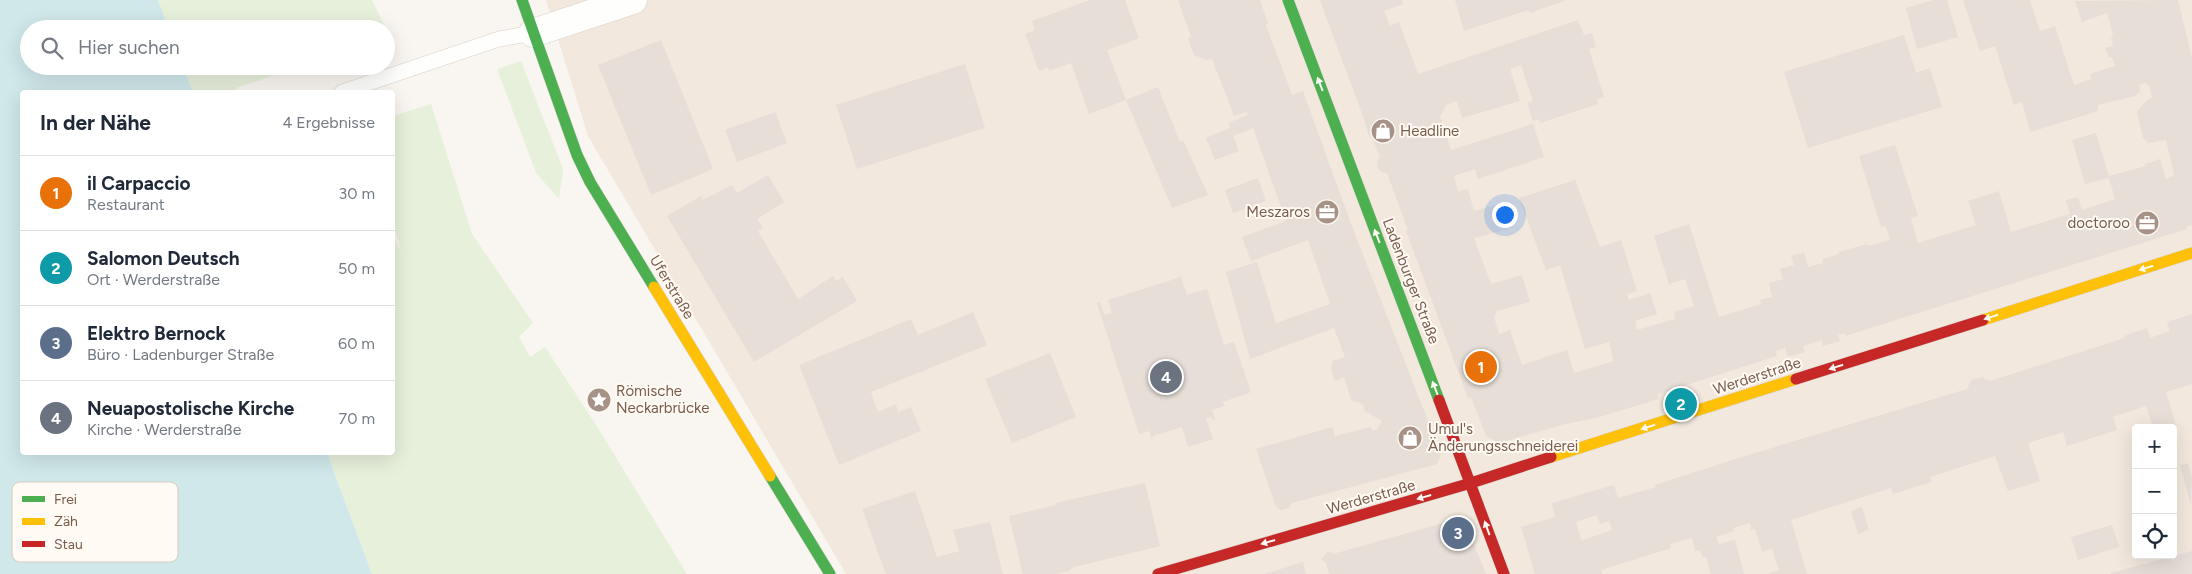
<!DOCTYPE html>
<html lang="de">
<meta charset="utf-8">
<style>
body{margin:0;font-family:Figtree,sans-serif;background:#f6f6f7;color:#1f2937}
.controls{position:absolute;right:15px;bottom:15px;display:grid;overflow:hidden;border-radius:5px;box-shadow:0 5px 20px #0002}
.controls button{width:45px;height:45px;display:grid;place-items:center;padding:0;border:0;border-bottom:1px solid #e0e1e3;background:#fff;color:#1f2937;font:25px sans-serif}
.you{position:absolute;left:1504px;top:214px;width:18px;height:18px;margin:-12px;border:4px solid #fff;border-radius:50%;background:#1a73e8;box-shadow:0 0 0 8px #1a73e833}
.badge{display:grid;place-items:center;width:32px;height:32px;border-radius:50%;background:#5c585b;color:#fff;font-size:16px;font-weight:700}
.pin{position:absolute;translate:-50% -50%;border:2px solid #fff;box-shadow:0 1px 5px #0006}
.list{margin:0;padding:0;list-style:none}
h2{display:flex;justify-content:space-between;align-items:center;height:65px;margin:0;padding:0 20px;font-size:21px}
h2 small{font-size:16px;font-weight:400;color:#747a83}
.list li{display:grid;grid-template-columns:32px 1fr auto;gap:15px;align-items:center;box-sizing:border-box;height:75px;padding:0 20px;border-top:1px solid #e0e1e3}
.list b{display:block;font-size:19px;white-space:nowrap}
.list p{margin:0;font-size:16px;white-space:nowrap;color:#747a83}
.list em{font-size:16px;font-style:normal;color:#747a83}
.icon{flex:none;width:28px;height:28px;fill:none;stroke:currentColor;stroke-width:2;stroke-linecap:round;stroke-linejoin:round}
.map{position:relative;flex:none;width:2192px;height:574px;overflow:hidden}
.search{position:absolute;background:#fff;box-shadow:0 5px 20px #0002;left:20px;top:20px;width:375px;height:55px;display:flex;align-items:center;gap:12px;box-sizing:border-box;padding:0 18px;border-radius:28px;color:#747a83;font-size:19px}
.panel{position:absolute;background:#fff;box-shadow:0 5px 20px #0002;left:20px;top:90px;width:375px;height:365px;border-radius:5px}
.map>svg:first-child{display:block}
</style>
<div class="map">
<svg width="2192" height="574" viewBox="0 0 2192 574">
<rect width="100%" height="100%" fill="#f9f5f0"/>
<path fill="#f2e8de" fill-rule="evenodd" d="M546 0H2192V574H846L588 136ZM2136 428H2173V555H2136Z"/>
<path fill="#e7f0db" d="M158 0H372L386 29H169Z
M521 61 563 169 559 199 536 173 497 69Z
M183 66H302L236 88 237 92H193Z
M431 104 472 234 533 323 519 337 530 357 545 347 598 428 687 574H372L327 453 392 452 393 235 401 251 393 224V116Z"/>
<path fill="#d0e8ea" d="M0 0H158L169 29H29V66H183L193 92H22V452L327 453 372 574H0Z"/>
<path fill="#e6ded7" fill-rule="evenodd" d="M1090 0H1125L1139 38 1107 50 1126 100 1089 114 1071 63 1049 71 1048 67 1039 71 1025 34 1035 30 1032 21Z
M1178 0H1260L1268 23 1266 25 1292 95 1303 91 1351 224 1441 454 1437 464 1292 503 1289 508 1281 510 1276 507 1256 449 1332 427 1335 436 1371 427 1372 431 1377 429 1382 421 1365 411 1363 404 1351 400 1344 377 1334 381 1331 368 1333 361 1345 357 1334 328 1250 359 1226 272 1257 262 1276 323 1330 304 1308 240 1251 261 1242 237 1286 221 1253 128 1233 136 1239 151 1215 160 1206 138 1230 128 1228 123 1248 115 1247 112 1234 116 1212 59 1206 60 1194 55 1188 38 1191 37Z
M1320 0H1402L1403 4 1384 11 1390 26 1399 22 1418 74 1578 20 1584 35 1592 33 1596 47 1589 49 1604 97 1597 99 1598 104 1540 123 1539 119 1533 121 1527 103 1533 101 1521 65 1510 69 1520 101 1462 118 1457 101 1446 105 1440 117 1451 150 1533 124 1544 157 1478 179 1475 169 1454 176 1458 192 1468 189 1474 211 1506 202 1513 228 1474 238 1491 284 1522 275 1530 302 1497 311 1494 317 1499 334 1510 330 1522 365 1567 350 1574 373 1614 361 1609 342 1585 349 1560 265 1546 270 1519 198 1575 180 1600 247 1621 240 1637 291 1627 294 1629 300 1650 293 1657 314 1635 321 1637 330 1675 319 1674 312 1694 306 1685 279 1669 284 1654 236 1689 224 1719 317 1761 304 1760 300 1772 297 1769 283 1783 279 1780 269 1794 265 1791 256 1804 252 1808 267 1823 263 1822 259 1839 254V252L1867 244 1868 246 1890 240 1886 226 1881 227 1859 156 1895 145 1918 216 1911 218 1918 243 1976 225 1968 201 1999 191 2011 232 2070 214 2066 200 2078 197 2082 210 2115 199 2109 178 2085 184 2072 140 2096 133 2109 176 2146 166 2144 164 2160 159 2166 179 2174 175 2166 140 2148 143 2143 138 2137 112 2147 100 2152 98 2149 86 2145 83 2139 85 2140 91 2135 96 2098 105V111L2030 132 2022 102 2014 105 1995 46 1980 51 1963 0H2030L2040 31 2055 26 2074 85 2091 79 2090 74 2115 66 2112 57 2109 58 2105 48 2113 46 2111 37 2113 35 2107 13 2082 22 2075 1 2178 0 2192 58V225L2186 227 2187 229 1912 315 1845 336V333L1838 335 1840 341 1823 346 1822 340 1803 346 1805 352 1788 357 1785 348 1776 351 1777 356 1658 394 1659 399 1599 417 1562 425 1499 443 1486 436 1471 397 1468 398 1406 231 1408 230 1387 173 1381 172 1378 168 1377 162 1380 157 1373 140 1368 134 1365 122Z
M1455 0H1567L1530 13 1528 10 1464 31Z
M1934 0H1947L1958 37 1917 49 1906 8Z
M1904 35 1916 73 1930 68 1942 107 1808 148 1784 72Z
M661 40 713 169 651 195 598 65Z
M965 64 985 128 857 169 836 105Z
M1158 87 1180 142 1183 140 1208 195 1172 208 1126 100Z
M775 112 787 143 737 162 725 130Z
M768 175 784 202 757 219 763 228 758 231 798 299 833 276 836 281 843 277 857 301 754 362 667 216 701 196 703 200 732 185 737 193Z
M1258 178 1266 201 1233 213 1225 190Z
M1181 277 1187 295 1207 289 1224 345 1234 342 1251 392 1223 402 1224 406 1212 410 1215 419 1213 420 1211 417 1206 418 1213 439 1188 447 1182 427 1153 436 1152 440 1149 431 1139 434 1097 303 1100 302 1104 315 1112 313 1108 300Z
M973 312 987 345 871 392 878 412 896 404 898 412 911 407 921 431 839 465 799 365 911 319 918 335Z
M2192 314V384L2166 392 2177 428H2153L2146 406 2113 417 2117 430 2067 446 2063 432 2028 443 2040 481 2008 491 1995 456 1930 477 1932 482 1912 488 1893 494 1891 488 1791 520 1807 574H1768L1779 570 1772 549 1762 552 1755 529 1751 530 1750 523 1733 528 1734 531 1716 537 1719 544 1735 540 1744 574H1711L1706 557 1703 558 1700 550 1695 551 1692 538 1670 544 1671 548 1601 570 1602 574H1535L1521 527 1555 517 1552 503 1614 485 1618 498 1656 487 1655 485 1732 460 1967 389 1971 380 1982 377 1990 381 2125 338 2124 336 2147 328 2150 338 2170 331 2167 322ZM1597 515 1600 524 1609 521 1612 530 1583 540 1581 539 1576 522Z
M1050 353 1076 417 1012 443 985 379Z
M2188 463 2192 476 2191 505 2180 465Z
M1145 483 1160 546 1071 568V570L1057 574H1023L1009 516 1056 505 1055 503Z
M915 491 937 557 959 551 953 530 990 522 1003 574H886L862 509Z
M1862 507 1869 530 1858 534 1851 511Z
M1454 520 1466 525 1486 574H1329L1326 563 1321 559 1329 551 1333 554Z
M2112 525 2119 547 2078 560 2071 537Z
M2192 551V574H2111V573Z
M1303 562 1306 574H1264Z"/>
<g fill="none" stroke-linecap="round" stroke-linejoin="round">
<defs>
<path id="lane" d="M342 92 499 39 533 33"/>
<path id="street" d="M533 33 633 0"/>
<path id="fast" d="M522 0 577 155 590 182 654 287
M1288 0 1439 400
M770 476 830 574"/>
<path id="slow" d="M654 287 770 476
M1983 320 2192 253
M1551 457 1796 379"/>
<path id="jam" d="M1796 379 1983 320
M1439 400 1504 574
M1158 574 1471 483 1551 457"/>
</defs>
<use href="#lane" stroke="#d7d1cb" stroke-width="16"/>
<use href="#street" stroke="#d7d1cb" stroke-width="29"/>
<use href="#fast" stroke="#d9d2cb" stroke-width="12"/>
<use href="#slow" stroke="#d9d2cb" stroke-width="12"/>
<use href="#jam" stroke="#d9d2cb" stroke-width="12"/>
<use href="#lane" stroke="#fefefd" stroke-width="15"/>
<use href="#street" stroke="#fefefd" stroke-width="28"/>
<use href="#fast" stroke="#4caf50" stroke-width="11"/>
<use href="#slow" stroke="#ffc107" stroke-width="11"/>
<use href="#jam" stroke="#c62828" stroke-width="11"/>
</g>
<defs><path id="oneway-solid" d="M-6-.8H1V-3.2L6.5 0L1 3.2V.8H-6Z" transform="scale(1.25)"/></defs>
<g fill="#fffaf3">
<use href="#oneway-solid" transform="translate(1320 84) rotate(-111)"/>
<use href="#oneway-solid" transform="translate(1377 236) rotate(-111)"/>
<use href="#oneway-solid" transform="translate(2146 268) rotate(162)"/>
<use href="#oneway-solid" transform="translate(1991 317) rotate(162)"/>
<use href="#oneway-solid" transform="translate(1836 367) rotate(162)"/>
<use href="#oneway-solid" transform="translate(1435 388) rotate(-111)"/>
<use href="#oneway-solid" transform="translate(1648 427) rotate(162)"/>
<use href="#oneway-solid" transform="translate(1424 497) rotate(164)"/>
<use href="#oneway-solid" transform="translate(1487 528) rotate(-110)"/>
<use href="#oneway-solid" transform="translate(1268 542) rotate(164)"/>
</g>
<defs>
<symbol id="shop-disc" viewBox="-11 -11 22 22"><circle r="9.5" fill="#a69286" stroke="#fffaf3"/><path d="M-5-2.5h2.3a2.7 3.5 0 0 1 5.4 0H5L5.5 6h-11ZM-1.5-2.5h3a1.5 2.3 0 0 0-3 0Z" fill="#fff"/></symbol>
<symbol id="office-disc" viewBox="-11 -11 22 22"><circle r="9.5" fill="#a69286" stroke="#fffaf3"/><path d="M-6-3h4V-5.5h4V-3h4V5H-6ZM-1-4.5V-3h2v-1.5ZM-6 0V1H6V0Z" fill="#fff"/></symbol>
<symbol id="sight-disc" viewBox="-11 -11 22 22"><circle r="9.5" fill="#a69286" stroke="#fffaf3"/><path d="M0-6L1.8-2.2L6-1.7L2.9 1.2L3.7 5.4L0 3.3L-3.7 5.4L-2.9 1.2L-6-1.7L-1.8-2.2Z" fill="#fff"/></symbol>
</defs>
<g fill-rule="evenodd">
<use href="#shop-disc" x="1369" y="117" width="28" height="28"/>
<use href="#office-disc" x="1313" y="198" width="28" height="28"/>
<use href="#office-disc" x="2133" y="209" width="28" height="28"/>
<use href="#sight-disc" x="585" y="386" width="28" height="28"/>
<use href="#shop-disc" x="1396" y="424" width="28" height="28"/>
</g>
<g text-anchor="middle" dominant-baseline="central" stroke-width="4" stroke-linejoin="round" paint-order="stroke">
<g font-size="15" fill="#7a5c4d" stroke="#fffaf3" text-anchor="start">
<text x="1400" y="131">Headline</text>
<text x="1310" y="212" text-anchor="end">Meszaros</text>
<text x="2130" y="223" text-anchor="end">doctoroo</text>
<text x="616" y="391">Römische<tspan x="616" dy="17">Neckarbrücke</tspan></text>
<text x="1428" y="429">Umul's<tspan x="1428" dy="17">Änderungsschneiderei</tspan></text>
</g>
<g font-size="15" fill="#7a5c4d" stroke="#fffaf3">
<text transform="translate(1411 281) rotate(69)">Ladenburger Straße</text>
<text transform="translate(672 287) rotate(59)">Uferstraße</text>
<text transform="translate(1757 376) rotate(-18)">Werderstraße</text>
<text transform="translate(1371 497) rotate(-16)">Werderstraße</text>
</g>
</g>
<rect x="12" y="482" width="166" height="80" rx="8" fill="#fffaf3" stroke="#d7cbc1" stroke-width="1"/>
<rect x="22" y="496" width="23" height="6" fill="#4caf50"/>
<rect x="22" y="518" width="23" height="7" fill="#ffc107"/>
<rect x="22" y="541" width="23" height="6" fill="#c62828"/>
<g font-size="14" fill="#7a5c4d">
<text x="54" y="504">Frei</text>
<text x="54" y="526">Zäh</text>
<text x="54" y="549">Stau</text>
</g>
</svg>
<div class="controls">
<button>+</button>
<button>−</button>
<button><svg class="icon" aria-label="locate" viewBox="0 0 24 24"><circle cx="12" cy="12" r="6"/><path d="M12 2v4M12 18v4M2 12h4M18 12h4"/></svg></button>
</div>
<div class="you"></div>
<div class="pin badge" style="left:1481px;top:367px;background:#e8710a">1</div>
<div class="pin badge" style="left:1681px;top:404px;background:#0f9aa8">2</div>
<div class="pin badge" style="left:1458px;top:533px;background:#5c6f8a">3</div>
<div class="pin badge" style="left:1166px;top:377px;background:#6b7280">4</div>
<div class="search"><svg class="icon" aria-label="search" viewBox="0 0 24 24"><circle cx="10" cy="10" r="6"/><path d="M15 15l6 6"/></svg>Hier suchen</div>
<section class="panel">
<h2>In der Nähe<small>4 Ergebnisse</small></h2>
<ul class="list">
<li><span class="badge" style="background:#e8710a">1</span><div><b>il Carpaccio</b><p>Restaurant</p></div><em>30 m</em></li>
<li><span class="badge" style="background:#0f9aa8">2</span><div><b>Salomon Deutsch</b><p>Ort · Werderstraße</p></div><em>50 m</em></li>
<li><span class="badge" style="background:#5c6f8a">3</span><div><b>Elektro Bernock</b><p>Büro · Ladenburger Straße</p></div><em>60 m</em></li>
<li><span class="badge" style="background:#6b7280">4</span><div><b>Neuapostolische Kirche</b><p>Kirche · Werderstraße</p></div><em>70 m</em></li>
</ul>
</section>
</div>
